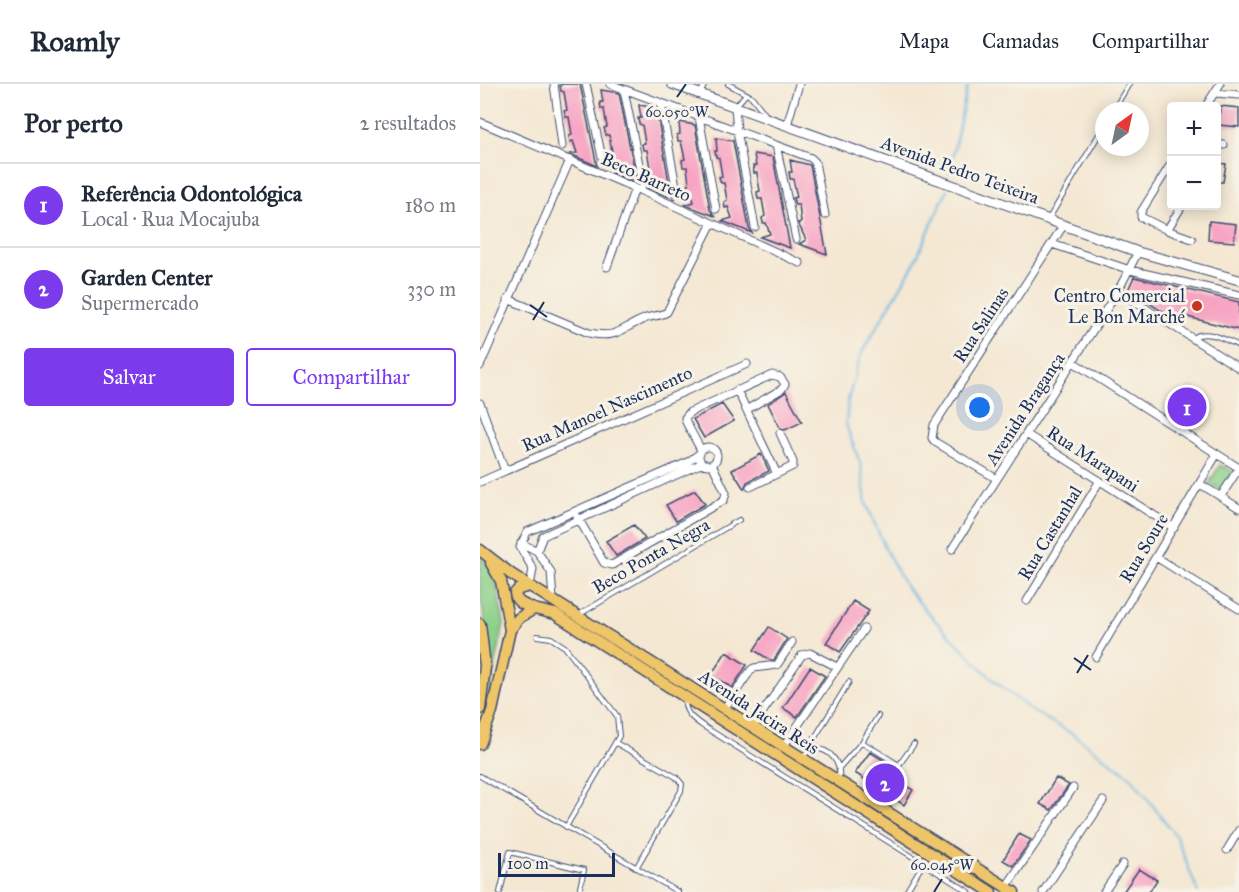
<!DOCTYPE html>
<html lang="pt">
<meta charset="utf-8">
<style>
body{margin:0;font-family:"IM FELL Great Primer",serif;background:#f2f2f3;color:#1f2937}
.controls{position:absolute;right:18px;top:18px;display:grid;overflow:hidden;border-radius:6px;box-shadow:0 3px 15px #0003}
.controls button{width:54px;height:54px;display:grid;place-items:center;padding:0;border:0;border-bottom:2px solid #e0e1e3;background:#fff;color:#1f2937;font:30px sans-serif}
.compass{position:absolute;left:615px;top:18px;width:54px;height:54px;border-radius:50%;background:#fff;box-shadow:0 3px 15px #0003;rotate:33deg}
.scale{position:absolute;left:18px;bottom:15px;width:117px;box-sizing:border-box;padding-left:6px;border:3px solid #1b2f5e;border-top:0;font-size:16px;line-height:21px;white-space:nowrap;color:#1b2f5e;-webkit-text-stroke:4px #f7f3e8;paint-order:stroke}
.you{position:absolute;left:500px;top:324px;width:21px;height:21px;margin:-15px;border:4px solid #fff;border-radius:50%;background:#1a73e8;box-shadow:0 0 0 9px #1a73e833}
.badge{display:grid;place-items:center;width:39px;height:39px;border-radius:50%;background:#7c3aed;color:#fff;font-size:20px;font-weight:700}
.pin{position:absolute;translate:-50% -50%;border:3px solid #fff;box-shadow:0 2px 6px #0006}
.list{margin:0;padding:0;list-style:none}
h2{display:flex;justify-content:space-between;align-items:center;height:78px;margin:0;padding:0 24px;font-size:26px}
h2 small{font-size:20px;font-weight:400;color:#747a83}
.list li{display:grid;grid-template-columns:39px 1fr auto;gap:18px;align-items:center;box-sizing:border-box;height:84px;padding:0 24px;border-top:2px solid #e0e1e3}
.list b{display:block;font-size:22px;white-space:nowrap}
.list p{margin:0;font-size:20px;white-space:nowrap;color:#747a83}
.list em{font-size:20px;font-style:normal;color:#747a83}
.actions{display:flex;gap:12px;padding:18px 24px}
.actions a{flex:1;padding:14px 0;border:2px solid #7c3aed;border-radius:6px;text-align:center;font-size:21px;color:#7c3aed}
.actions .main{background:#7c3aed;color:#fff}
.map{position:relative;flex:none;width:759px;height:808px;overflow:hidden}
header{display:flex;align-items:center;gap:36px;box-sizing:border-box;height:84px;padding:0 30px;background:#fff;border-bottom:2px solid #e0e1e3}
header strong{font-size:28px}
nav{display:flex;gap:33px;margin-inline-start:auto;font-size:21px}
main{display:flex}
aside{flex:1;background:#fff}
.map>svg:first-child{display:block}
</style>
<header>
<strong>Roamly</strong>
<nav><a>Mapa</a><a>Camadas</a><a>Compartilhar</a></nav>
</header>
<main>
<aside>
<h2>Por perto<small>2 resultados</small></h2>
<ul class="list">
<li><span class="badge">1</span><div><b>Referência Odontológica</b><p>Local · Rua Mocajuba</p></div><em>180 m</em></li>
<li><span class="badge">2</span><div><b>Garden Center</b><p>Supermercado</p></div><em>330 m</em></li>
</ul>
<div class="actions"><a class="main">Salvar</a><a>Compartilhar</a></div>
</aside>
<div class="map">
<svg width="759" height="808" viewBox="0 0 759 808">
<rect width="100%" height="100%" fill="#f7f3e8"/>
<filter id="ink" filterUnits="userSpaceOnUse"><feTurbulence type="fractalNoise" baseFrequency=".0167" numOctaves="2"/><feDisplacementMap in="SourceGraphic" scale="12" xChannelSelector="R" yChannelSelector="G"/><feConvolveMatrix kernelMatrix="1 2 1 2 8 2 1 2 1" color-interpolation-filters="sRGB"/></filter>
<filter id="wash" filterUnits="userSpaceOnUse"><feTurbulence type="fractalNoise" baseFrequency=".008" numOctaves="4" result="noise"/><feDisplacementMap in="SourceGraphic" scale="24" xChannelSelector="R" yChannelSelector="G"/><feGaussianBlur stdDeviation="1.35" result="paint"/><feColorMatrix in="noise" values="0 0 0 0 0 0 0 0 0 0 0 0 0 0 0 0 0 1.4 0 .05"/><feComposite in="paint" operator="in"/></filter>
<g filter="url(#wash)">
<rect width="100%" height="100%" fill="#f4e8d3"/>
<path fill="#8cd089" stroke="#548074" stroke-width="1.5" d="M740 381 753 388 741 406 729 399Z
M0 471 7 480 16 498 24 539 4 637 8 576 3 526 0 513Z"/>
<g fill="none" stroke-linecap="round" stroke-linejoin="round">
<path stroke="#68b6e2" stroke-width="2" d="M469 89 488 0
M467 106 434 180 381 270 368 316 366 341 381 382 386 419 406 466 426 503 447 528 511 594 552 627 591 649 651 693 696 752 718 808"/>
</g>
<g id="blocks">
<path fill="#f7a4c3" d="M83 0H100L117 82 90 70 97 69 93 57 90 58 89 52 92 51 89 33H86L84 27 87 26 84 8 81 7 80 1Z
M121 6 139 9 157 99 131 88 137 86 133 75H130L129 69 132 68 129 51H126L124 44 127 43 124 25H121L120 18H123Z
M159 21 176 24 191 109 195 116 168 104 175 102 171 90 168 91 167 85 170 84 167 66H163L162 60 165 59 162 41 159 40 158 34H161Z
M740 22 759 24V43L739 41Z
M199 38 215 41 230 126 235 132 205 121 214 118 211 107H208L207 102 209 100 207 83H203L202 76 205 75 201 57H198L197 51 200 50Z
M236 54 253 57 269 144 272 149 242 137 252 134 248 123 245 124 244 118 247 116 244 99H241L239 93 242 92 239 74 236 73 235 67H237Z
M274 70 293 73 310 164 280 153 290 150 286 139H283L282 134 285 132 282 115H278L277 108 280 107 277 89H274L273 82H276Z
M310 76 330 81 347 170 319 160 326 156 318 139 321 138 319 121H315L313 114 317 113 313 95H310L309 88H312Z
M736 79 746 80 743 98H736Z
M729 137 756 140 754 158 728 156Z
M654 193 759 218V246L680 226 648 206Z
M710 303 725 312 705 343 691 334Z
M306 308 322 338 305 346 300 344 288 320Z
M242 320 254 337 224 354 213 335Z
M281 370 289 387 267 398 264 405 252 386Z
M215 406 225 420 196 437 186 421Z
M154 441 165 455 136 472 126 457Z
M373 517 389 527 360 568 346 559Z
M289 543 307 555 294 576H290L274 566Z
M246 568 267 581 252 604 231 591Z
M330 583 345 592 317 633 303 624Z
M390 668 415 683 410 691 433 706 424 721 375 689Z
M576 694 589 701 571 726 560 720Z
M539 750 551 756 533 782 523 776Z
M659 785 677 796 669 808H643Z"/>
</g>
</g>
<g filter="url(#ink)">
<use href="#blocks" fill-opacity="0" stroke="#3c4b70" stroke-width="1.5"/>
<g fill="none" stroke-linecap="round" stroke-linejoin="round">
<defs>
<path id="service" d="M248 0 272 13 285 30
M220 10 225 0
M255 23 266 10
M633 27 649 0
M568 136 624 42
M713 254C726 244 746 256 759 262
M100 530 259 436
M57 552 71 554 85 563 137 632 139 652 86 743
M205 616C204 629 213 635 223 642L489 808
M382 658 398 632
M136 659 196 693 202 700 201 707 156 784
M338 664 333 658 334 655 369 598
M322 672 332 665C349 663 361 678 359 694
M359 684 382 658 419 681 434 660
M0 692 198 808
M20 808 30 768 104 786 99 808
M426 808 443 780"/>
<path id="minor" d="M74 0 82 62
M106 0 123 78
M130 0 331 74 335 78 345 131
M144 6 163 100
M735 9 759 11
M181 20 197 108
M726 22 740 0
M255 23 257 47 275 143
M219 33 236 125
M0 38 155 104 320 179
M307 41 319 0
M736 60 744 61
M296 61 316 155
M692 78 661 128V133L687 146 712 155
M687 146 702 122
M572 160 650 186 759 211
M127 183 155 104
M638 207 759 284
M28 215 109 249C138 255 140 245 164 235 172 231 180 233 187 228L232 139
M593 278 759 384
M0 282 90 76
M257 306 297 390
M0 319 25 387
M546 350 694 444
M219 372a9 9 0 1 1 18 0a9 9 0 1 1-18 0Z
M221 366 206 338 205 334 210 328 292 291 300 293 305 300 302 305 266 326
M517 395 455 358 452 354 454 341 583 142
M0 398 267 280
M720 400 759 424
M270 403 313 382V378L300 349
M741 412 759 384
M97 432 124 479 132 481 244 416 246 409 232 380
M41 459 57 467
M472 465 638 207 658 168
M676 473 759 525
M50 502 53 485 40 463 47 448 208 378 220 369
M73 516 71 488 57 467 63 452 218 381 226 380
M547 517 619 398
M616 573 737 370
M244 625 271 586 274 584 297 581 312 558
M273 642 322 571 330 569 357 583
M303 663 384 545
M747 766 759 746
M526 803 593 704
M563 808 623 717
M624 808 643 780"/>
<path id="tertiary" d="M192 0 658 168 759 196"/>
<path id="primary" d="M0 466 31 490 534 808
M50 502 39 505 35 509C36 520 46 521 54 525
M0 540 5 582 0 625
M30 546 39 534 54 525 75 530 511 808
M0 660 12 627 30 546 21 497 11 479"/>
</defs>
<use href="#service" stroke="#3c4b70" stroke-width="6"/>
<use href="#minor" stroke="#3c4b70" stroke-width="9"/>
<use href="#tertiary" stroke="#3c4b70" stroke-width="11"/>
<use href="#primary" stroke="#3c4b70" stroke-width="13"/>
<use href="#service" stroke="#fff" stroke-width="4"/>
<use href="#minor" stroke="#fff" stroke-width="7"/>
<use href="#tertiary" stroke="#fff" stroke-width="9"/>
<use href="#primary" stroke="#eec569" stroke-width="10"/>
</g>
</g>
<path fill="none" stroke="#1b2f5e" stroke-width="2" d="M197 13 206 0M50 221 67 233M53 236 64 218M594 574 611 586M597 589 608 571M454 808 462 795"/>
<circle fill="#c8321e" stroke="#f7f3e8" stroke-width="2" cx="717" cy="222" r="6"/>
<g text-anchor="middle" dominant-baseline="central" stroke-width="6" stroke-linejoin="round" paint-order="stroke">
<g font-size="18" fill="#1b2f5e" stroke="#f7f3e8">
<text transform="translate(480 86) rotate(20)">Avenida Pedro Teixeira</text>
<text transform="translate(166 93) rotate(24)">Beco Barreto</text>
<text transform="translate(501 241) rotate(-57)">Rua Salinas</text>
<text transform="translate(127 325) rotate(-24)">Rua Manoel Nascimento</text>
<text transform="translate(545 325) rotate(-57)">Avenida Bragança</text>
<text transform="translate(613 375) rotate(33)">Rua Marapani</text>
<text transform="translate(570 449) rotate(-59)">Rua Castanhal</text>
<text transform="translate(664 464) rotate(-59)">Rua Soure</text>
<text transform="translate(171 472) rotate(-30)">Beco Ponta Negra</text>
<text transform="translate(279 628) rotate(33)">Avenida Jacira Reis</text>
</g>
<g font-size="18" fill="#1b2f5e" stroke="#f7f3e8" text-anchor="end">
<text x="705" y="212">Centro Comercial<tspan x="705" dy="21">Le Bon Marché</tspan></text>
</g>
</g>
<g font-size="15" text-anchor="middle" fill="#1b2f5e" stroke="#f7f3e8" stroke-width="6" stroke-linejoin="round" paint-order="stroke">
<text x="197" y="33">60.050°W</text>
<text x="462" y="786">60.045°W</text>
</g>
</svg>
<div class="controls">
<button>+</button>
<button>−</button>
</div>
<svg class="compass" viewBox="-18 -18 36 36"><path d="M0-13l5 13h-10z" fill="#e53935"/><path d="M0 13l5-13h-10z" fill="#747a83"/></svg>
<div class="scale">100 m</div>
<div class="you"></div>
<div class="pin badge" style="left:707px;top:323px">1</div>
<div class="pin badge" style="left:405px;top:699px">2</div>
</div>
</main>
